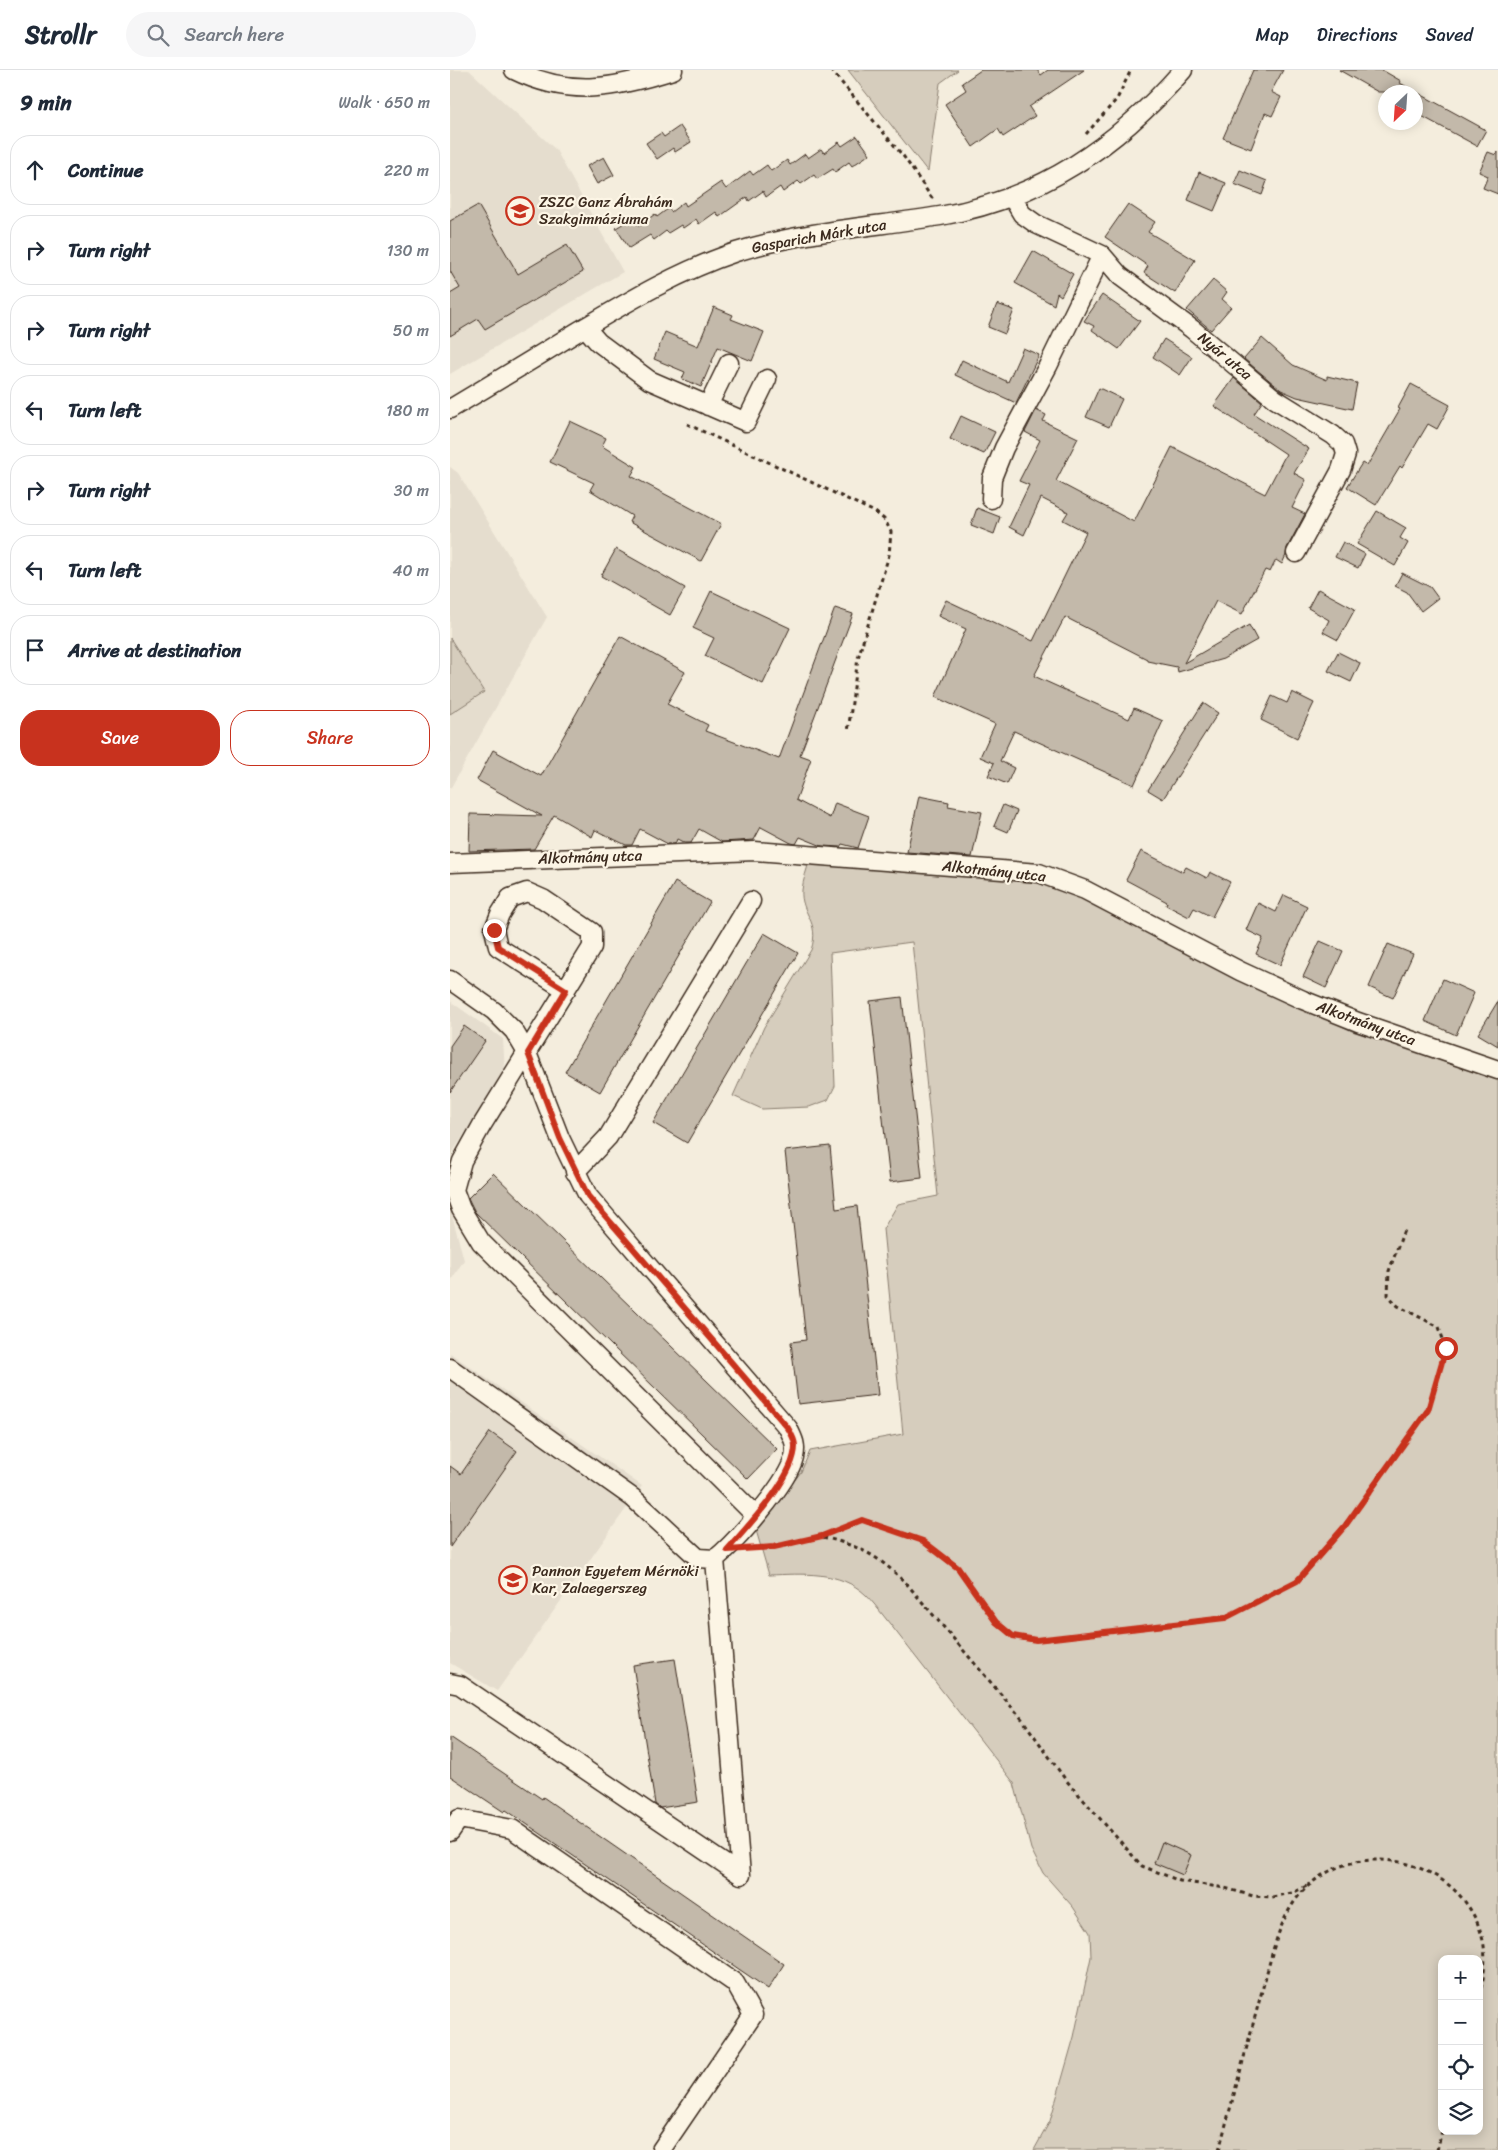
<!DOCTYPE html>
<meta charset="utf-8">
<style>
body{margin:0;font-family:Sriracha,sans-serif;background:#f6f6f7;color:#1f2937}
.controls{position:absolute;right:15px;bottom:15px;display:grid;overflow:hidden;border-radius:10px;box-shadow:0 2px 12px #0003}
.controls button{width:45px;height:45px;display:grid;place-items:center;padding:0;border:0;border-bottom:1px solid #e0e1e3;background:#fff;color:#1f2937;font:25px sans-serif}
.compass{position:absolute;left:928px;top:15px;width:45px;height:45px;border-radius:50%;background:#fff;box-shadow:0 2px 12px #0003;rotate:205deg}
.stop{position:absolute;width:15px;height:15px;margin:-11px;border:4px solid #c8321e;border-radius:50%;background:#fff}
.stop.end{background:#c8321e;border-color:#fff;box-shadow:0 1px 5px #0008}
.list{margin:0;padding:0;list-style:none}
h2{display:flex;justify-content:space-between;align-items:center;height:65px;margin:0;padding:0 20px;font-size:21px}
h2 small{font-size:16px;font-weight:400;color:#747a83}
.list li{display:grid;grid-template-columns:32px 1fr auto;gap:15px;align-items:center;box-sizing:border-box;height:70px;margin:0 10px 10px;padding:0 10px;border:1px solid #e0e1e3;border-radius:20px}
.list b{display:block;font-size:19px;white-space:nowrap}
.list em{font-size:16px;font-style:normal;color:#747a83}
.actions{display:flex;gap:10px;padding:15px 20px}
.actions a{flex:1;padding:11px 0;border:1px solid #c8321e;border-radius:20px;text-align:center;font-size:18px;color:#c8321e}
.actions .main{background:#c8321e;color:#fff}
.icon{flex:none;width:28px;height:28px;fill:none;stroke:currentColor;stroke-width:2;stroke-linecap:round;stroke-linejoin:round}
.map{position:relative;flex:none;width:1048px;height:2080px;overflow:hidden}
header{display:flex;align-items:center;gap:30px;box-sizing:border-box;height:70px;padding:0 25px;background:#fff;border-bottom:1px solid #e0e1e3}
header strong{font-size:24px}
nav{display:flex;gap:28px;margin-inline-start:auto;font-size:18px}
.search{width:350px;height:45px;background:#f6f6f7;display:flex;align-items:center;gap:12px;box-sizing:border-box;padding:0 18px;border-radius:28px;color:#747a83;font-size:19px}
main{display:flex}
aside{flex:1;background:#fff}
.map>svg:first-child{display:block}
</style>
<header>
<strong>Strollr</strong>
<div class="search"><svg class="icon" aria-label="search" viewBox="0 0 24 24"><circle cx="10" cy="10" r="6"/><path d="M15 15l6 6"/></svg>Search here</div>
<nav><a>Map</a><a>Directions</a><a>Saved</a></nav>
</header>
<main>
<aside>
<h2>9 min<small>Walk · 650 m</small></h2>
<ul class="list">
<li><svg class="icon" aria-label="ahead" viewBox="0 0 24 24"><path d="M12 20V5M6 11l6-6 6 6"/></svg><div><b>Continue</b></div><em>220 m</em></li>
<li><svg class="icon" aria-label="right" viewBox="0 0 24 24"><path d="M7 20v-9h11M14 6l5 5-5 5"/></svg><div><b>Turn right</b></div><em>130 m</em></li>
<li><svg class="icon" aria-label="right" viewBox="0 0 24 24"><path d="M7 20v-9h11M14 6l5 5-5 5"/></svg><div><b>Turn right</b></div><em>50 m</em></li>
<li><svg class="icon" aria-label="left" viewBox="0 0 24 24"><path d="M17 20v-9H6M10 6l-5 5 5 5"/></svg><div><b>Turn left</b></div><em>180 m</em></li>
<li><svg class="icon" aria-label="right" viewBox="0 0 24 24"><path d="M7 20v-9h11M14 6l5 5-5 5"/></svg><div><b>Turn right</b></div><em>30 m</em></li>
<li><svg class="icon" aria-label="left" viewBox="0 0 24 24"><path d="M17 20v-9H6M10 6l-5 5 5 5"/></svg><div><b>Turn left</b></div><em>40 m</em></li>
<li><svg class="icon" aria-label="arrive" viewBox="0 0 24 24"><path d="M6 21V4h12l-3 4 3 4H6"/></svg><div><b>Arrive at destination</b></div></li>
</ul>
<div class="actions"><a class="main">Save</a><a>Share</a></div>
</aside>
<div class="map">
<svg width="1048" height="2080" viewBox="0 0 1048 2080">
<rect width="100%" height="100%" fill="#f4eddd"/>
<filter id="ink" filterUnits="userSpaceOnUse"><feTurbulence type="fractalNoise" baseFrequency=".02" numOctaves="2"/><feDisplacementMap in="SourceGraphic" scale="10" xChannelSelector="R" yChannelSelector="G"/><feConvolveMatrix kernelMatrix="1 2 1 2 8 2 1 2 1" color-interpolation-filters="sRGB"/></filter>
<g filter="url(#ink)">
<path fill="#e5ddce" d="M0 0H19L106 80 173 202 0 304Z
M0 397 8 403 97 547 0 719Z
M0 931 53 969 55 1003 0 1086Z
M0 1138 14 1190 0 1212Z
M0 1283 192 1416 47 1621 0 1593Z"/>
<path fill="#d6cdbd" stroke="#887c6e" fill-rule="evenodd" d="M398 0H508L490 13 478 102Z
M0 568 34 622 0 644Z
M360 789 600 811 902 961 1048 1008V2080H584L600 2051 624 1967 641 1887 640 1863 623 1837 593 1803 581 1779 564 1713 433 1545C428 1539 422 1531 416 1525 390 1500 352 1504 319 1505L306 1460 351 1402 360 1381 453 1364 433 1159 448 1134 488 1126 462 872 380 883 385 1016 378 1030 359 1037 312 1039 283 1026 314 957 361 880C371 851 350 844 352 820 353 810 357 799 360 789ZM992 1889H1029V2061H992Z"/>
<path fill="#c3b9aa" stroke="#3b2a1e" d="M531 0H587L591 5 598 0H634L579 37 585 46 553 67 548 59 523 77 495 34 516 20 512 13Z
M803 0H833L821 22 831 27 822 46 815 43 801 79 773 68Z
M889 0H932L951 11 950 13 1036 60 1027 76 966 43V22H928Z
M230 56 241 72 225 82 223 78 207 89 196 73 211 63 214 67Z
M407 66 420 84 402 96 399 92 385 102 383 99 367 109 364 105 351 114 348 111 333 122 330 117 316 127 313 121 299 131 297 127 269 147 266 142 249 154 246 149 233 158 231 155 218 163 216 161 204 170 200 165 179 178 166 158 184 147 189 156 205 144 207 147 219 138 221 142 234 132 236 136 271 112 276 119 300 101 303 105 317 95 321 101 337 90 340 95 355 84 358 88 371 79 374 83 389 72 392 76Z
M1038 82 1046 85 1048 82V124L1033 118 1038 106 1029 102Z
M154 87 164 105 147 114 137 96Z
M790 100 817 111 812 125 784 114Z
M749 102 776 113 764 141 738 130Z
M678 134 705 152 698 162 745 190 725 223 694 203 698 196 655 167Z
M28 135 68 204 117 175 133 202 35 259 28 249 0 266V224L10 218 0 201V151Z
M583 181 623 204 611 226 607 223 604 235 565 213Z
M763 210 777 222 772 229 781 237 761 260 737 240Z
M652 225 690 251 669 279 642 260 644 256 634 251Z
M547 234 564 240 555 264 538 257Z
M264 237 283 245 281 249 314 262 302 291 268 277 251 317 232 309 235 302 204 289 215 262 248 276Z
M812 268 843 295 877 310V306L907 313 902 339 847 327 831 320 794 289Z
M714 269 742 287 730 305 703 287Z
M573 278 589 285 566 333 505 305 512 290 558 312Z
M784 308 812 332 804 344 859 379 844 403 856 410 842 438 855 444 837 478 836 485 832 494 826 490 820 502 815 500 792 544 766 531 734 593 799 555 807 570 773 589 728 602 727 597 697 591V589L615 547 584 606 679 649 684 638 713 651 684 715 564 661 550 691 564 698 557 714 538 706 544 693 530 687 545 654 485 627 516 559 488 546 496 530 583 571 636 462 613 450 618 442 591 428 574 465 559 457 579 415 569 411 590 370 575 362 586 340 596 345 593 351 628 368 606 411 684 452 722 377 815 424 836 384 764 336Z
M961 314 1000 335 987 359 978 354 952 398 950 396 926 435 897 417 912 393 917 396 950 339 948 338Z
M649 318 672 329 659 357 636 347Z
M511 346 545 362 534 384 500 369Z
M120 351 156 368 152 376 186 397 181 406 271 454 251 491 179 452 182 446 140 420 144 413 100 392Z
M527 438 550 447 544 464 521 455Z
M927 441 956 458 950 468 958 473 945 496 907 474Z
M893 472 915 484 908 498 885 487Z
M166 479 235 518 220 545 151 506Z
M952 503 980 517 988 528 971 541 957 522 945 516Z
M868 519 905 539 888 570 873 562 879 550 858 538Z
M261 521 340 558 313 614 255 586 264 568 243 558Z
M385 538 403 544 350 685 361 689 346 730 380 748 385 733 419 746 408 778 392 774 390 777 372 776 350 767 346 774 341 773 311 757 304 770 272 772 249 759 241 773H235L227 769 225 774H218L190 759 182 775H176L145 760 142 767 104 745 84 779 19 781 20 744 92 746 27 710 43 680 91 706 170 566 235 602 217 634 258 655 255 661 329 689Z
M888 582 910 593 901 612 878 601Z
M842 622 864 633 847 668 811 650 822 626 837 633Z
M753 633 768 643 713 729 698 720Z
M469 726 499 732 498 736 532 742 522 787 457 782Z
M553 735 567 741 558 762 544 756Z
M691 781 733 802 736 797 757 808 760 802 780 812 762 847 744 838 739 847 716 835 717 832 676 810Z
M225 812 260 832 150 1022 115 1002Z
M834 825 857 836 830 895 806 884 813 868 796 860 808 833 826 842Z
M314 863 348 883 237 1073 203 1053Z
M870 871 893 881 876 918 853 907Z
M938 874 963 884 943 928 919 917Z
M993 909 1024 923 1006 965 975 951Z
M452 927 472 1108 440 1112 420 931Z
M1048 931V976L1028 964Z
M14 956 35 971 0 1022V976Z
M380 1076 386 1139 407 1136 428 1325 348 1334 341 1272 356 1270 335 1081Z
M43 1103 327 1379 298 1409 25 1142 18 1128Z
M40 1362 67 1381 0 1477V1396L11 1404Z
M225 1589 248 1732 210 1738 205 1734 183 1595Z
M0 1667 92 1729 93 1727 334 1894 318 1919 56 1740 54 1742 0 1706Z
M712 1772 741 1785 733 1805 704 1793Z"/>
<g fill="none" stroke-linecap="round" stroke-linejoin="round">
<defs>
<path id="minor" d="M64 0C121 28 166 18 223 0
M562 127 572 144 586 154 652 185 670 206 742 259 825 329 883 365 893 374 896 384 891 400 846 483
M135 257 148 272 199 310 296 352 317 309
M258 336 279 293
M0 339C42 314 85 288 127 262 179 231 229 201 286 182 352 161 422 157 490 146 590 129 667 76 733 0
M541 429 542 408 554 378 598 296 652 185
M0 793 305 781 589 803 635 820 790 901 853 930 908 952 1048 1000
M0 910 44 941 64 961 77 983 110 1068 138 1126 338 1358C343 1368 347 1375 344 1387 338 1413 286 1472 265 1489L248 1488 183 1428 0 1298
M116 920 48 877 44 859 50 844 60 828 77 822 93 829 142 862V877L32 1055 12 1091 4 1120 11 1139 31 1172 306 1446
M125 1102 158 1067 301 831
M265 1489 291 1805
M0 1613 10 1615 291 1805
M0 1762 9 1749 62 1759 285 1913 303 1945 211 2080"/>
</defs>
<use href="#minor" stroke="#3b2a1e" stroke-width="21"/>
<path stroke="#3b2a1e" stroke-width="3" stroke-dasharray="4 4" stroke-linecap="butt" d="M381 0 454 87 484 131
M636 64 667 29 681 0
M237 354 425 442 435 450 441 462 439 485 408 588 398 662
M373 1467C412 1477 427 1485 456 1513L572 1649 615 1709 692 1796 730 1811 775 1818 803 1826 822 1827 842 1823 861 1814
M302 1478 324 1477 372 1466 412 1450 440 1459 473 1471 508 1498 546 1552 563 1566 586 1570 775 1548 847 1511 895 1456 978 1340 996 1278 989 1257 948 1236 938 1225 939 1201 954 1160
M769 2080 823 1880C829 1861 835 1844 847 1828 901 1759 1020 1789 1034 1876 1036 1893 1034 1909 1029 1925
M987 2080 992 2061"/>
<use href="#minor" stroke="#fcf5e5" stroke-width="18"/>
</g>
</g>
<g fill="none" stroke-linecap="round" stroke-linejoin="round" filter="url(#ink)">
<path stroke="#c8321e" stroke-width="6" d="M44 860 48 877 116 920 78 983 110 1068 138 1126 338 1358C341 1363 345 1370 345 1376 345 1407 298 1456 277 1480L324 1477 372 1466 412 1450 473 1471 508 1498 546 1552 563 1566 586 1570 775 1548 847 1511 895 1456 978 1340 996 1278"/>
</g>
<defs>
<symbol id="school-ring" viewBox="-11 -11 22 22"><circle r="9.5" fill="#fcf5e5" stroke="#c8321e" stroke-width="1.5"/><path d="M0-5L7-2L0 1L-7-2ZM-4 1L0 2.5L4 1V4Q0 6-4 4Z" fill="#c8321e"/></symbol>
<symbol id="university-ring" viewBox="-11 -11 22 22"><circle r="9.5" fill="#fcf5e5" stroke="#c8321e" stroke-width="1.5"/><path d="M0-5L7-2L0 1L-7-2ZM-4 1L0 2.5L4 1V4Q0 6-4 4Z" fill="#c8321e"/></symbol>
</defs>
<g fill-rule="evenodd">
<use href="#school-ring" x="54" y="125" width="32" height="32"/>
<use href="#university-ring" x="47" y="1494" width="32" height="32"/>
</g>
<g text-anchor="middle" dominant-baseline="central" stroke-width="4.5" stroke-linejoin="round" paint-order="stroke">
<g font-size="15" fill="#3b2a1e" stroke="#fcf5e5" text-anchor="start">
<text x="89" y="132">ZSZC Ganz Ábrahám<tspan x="89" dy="17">Szakgimnáziuma</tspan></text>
<text x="82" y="1501">Pannon Egyetem Mérnöki<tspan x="82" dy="17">Kar, Zalaegerszeg</tspan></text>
</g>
<g font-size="15" fill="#3b2a1e" stroke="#fcf5e5">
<text transform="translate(369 166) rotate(-10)">Gasparich Márk utca</text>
<text transform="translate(775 286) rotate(40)">Nyár utca</text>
<text transform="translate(140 787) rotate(-2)">Alkotmány utca</text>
<text transform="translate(544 801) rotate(6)">Alkotmány utca</text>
<text transform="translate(916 953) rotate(20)">Alkotmány utca</text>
</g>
</g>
</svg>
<div class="controls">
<button>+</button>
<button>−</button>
<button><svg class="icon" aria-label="locate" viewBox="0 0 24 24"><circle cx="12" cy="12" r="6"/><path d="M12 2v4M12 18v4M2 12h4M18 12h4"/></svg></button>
<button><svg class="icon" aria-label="layers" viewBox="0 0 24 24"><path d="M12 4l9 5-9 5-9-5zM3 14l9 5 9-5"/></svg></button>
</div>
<svg class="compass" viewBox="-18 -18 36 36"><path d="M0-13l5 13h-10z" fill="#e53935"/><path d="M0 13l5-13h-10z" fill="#747a83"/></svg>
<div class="stop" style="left:996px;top:1278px"></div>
<div class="stop end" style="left:44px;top:860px"></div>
</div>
</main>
